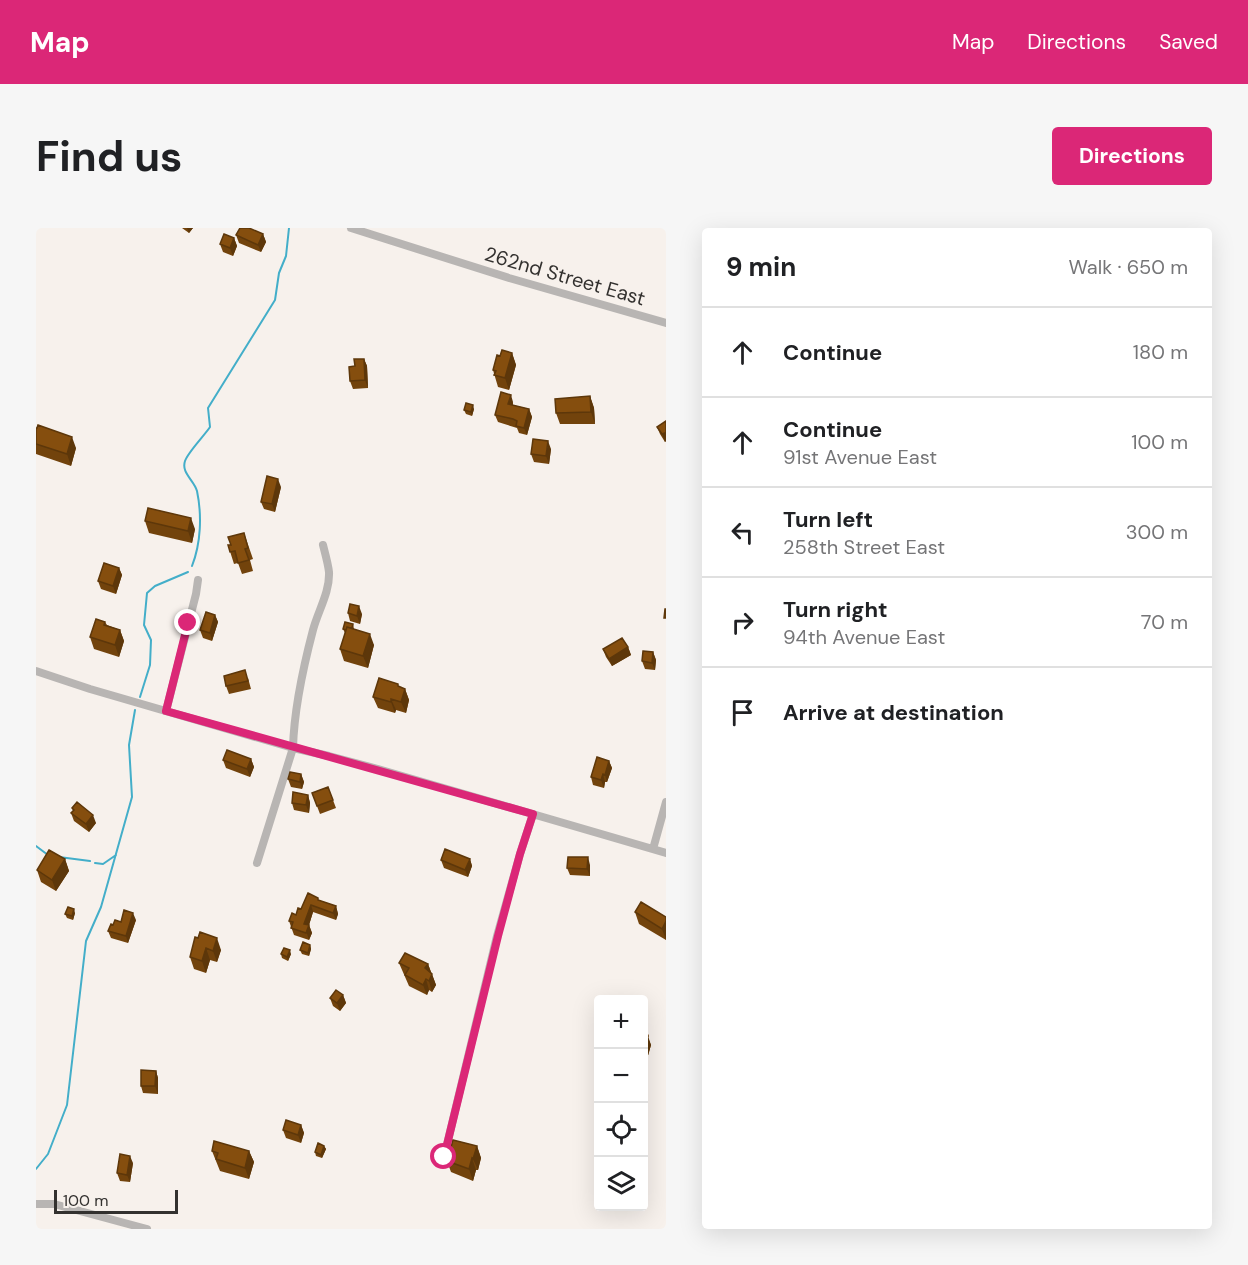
<!DOCTYPE html>
<meta charset="utf-8">
<style>
body{margin:0;font-family:"DM Sans",sans-serif;background:#f6f6f6;color:#202124}
.controls{position:absolute;right:18px;bottom:18px;display:grid;overflow:hidden;border-radius:6px;box-shadow:0 6px 24px #0002}
.controls button{width:54px;height:54px;display:grid;place-items:center;padding:0;border:0;border-bottom:2px solid #e0e0e0;background:#fff;color:#202124;font:30px sans-serif}
.scale{position:absolute;left:18px;bottom:15px;width:124px;box-sizing:border-box;padding-left:6px;border:3px solid #33312f;border-top:0;font-size:16px;line-height:21px;white-space:nowrap;color:#33312f;-webkit-text-stroke:4px #f7f1ec;paint-order:stroke}
.stop{position:absolute;width:18px;height:18px;margin:-14px;border:4px solid #db2777;border-radius:50%;background:#fff}
.stop.end{background:#db2777;border-color:#fff;box-shadow:0 2px 6px #0008}
.list{margin:0;padding:0;list-style:none}
h2{display:flex;justify-content:space-between;align-items:center;height:78px;margin:0;padding:0 24px;font-size:26px}
h2 small{font-size:20px;font-weight:400;color:#757577}
.list li{display:grid;grid-template-columns:39px 1fr auto;gap:18px;align-items:center;box-sizing:border-box;height:90px;padding:0 24px;border-top:2px solid #e0e0e0}
.list b{display:block;font-size:22px;white-space:nowrap}
.list p{margin:0;font-size:20px;white-space:nowrap;color:#757577}
.list em{font-size:20px;font-style:normal;color:#757577}
.icon{flex:none;width:33px;height:33px;fill:none;stroke:currentColor;stroke-width:2;stroke-linecap:round;stroke-linejoin:round}
.map{position:relative;flex:none;width:630px;height:1001px;overflow:hidden;border-radius:6px}
header{display:flex;align-items:center;gap:36px;box-sizing:border-box;height:84px;padding:0 30px;background:#db2777;color:#fff}
header strong{font-size:28px}
nav{display:flex;gap:33px;margin-inline-start:auto;font-size:21px}
.intro{display:flex;align-items:center;justify-content:space-between;box-sizing:border-box;height:144px;padding:0 36px}
h1{margin:0;font-size:42px}
.button{padding:15px 27px;border-radius:6px;background:#db2777;color:#fff;font-size:21px;font-weight:700}
main{display:flex;gap:36px;padding:0 36px}
aside{flex:1;background:#fff;border-radius:6px;box-shadow:0 6px 24px #0002}
.map>svg:first-child{display:block}
</style>
<header>
<strong>Map</strong>
<nav><a>Map</a><a>Directions</a><a>Saved</a></nav>
</header>
<div class="intro"><h1>Find us</h1><a class="button">Directions</a></div>
<main>
<div class="map">
<svg width="630" height="1001" viewBox="0 0 630 1001">
<rect width="100%" height="100%" fill="#f7f1ec"/>
<g fill="none" stroke-linecap="round" stroke-linejoin="round">
<path stroke="#43aec9" stroke-width="2" d="M156 338C165 315 166 287 161 263 158 252 145 245 149 233 152 224 168 208 174 199L172 180 239 72 243 45 250 28 253 0
M104 469 114 437 115 412 108 397 111 365 119 358 152 344
M0 618 12 627
M23 629 54 633
M59 635 67 636 80 627
M0 941 12 926 31 877 50 713 65 679 96 569 93 517 99 482"/>
<path stroke="#b8b5b3" stroke-width="8" d="M315 0 473 50 630 95
M0 443 54 461 257 520 293 528 342 541 630 625
M130 483 160 366 162 352
M617 621 630 574
M221 635 257 520C258 481 267 440 277 402 282 383 294 364 293 344 292 335 289 325 287 317
M408 929 461 708 484 626 497 586
M0 976H18L111 1001"/>
</g>
<path fill="#72430c" d="M146 0H157L153 5Z
M227 6 230 14 225 24 203 15 200 7Z
M198 10 201 18 197 28 187 24 184 16Z
M476 125 480 137 473 162 462 159 457 142Z
M328 131 331 138 332 160 317 161 314 153Z
M554 168 558 180 559 196H524L520 185Z
M477 174V177L493 181 496 189 491 207 483 205 481 200 462 194 459 187Z
M438 181 436 188 430 186 428 182Z
M630 193V213L629 214 624 206 621 199Z
M0 200 40 220 35 238 0 226Z
M515 221 513 236 498 234 495 226Z
M245 259 239 284 228 281 225 274Z
M109 293 159 301 156 315 113 305Z
M208 305 217 331 214 332 217 343 206 346 202 335 198 336 192 317H195Z
M83 340 86 347 80 366 65 361 62 353Z
M312 385 326 386 324 396 314 393Z
M179 387 182 394 176 413 167 410 164 402Z
M69 394 71 397 84 402 88 413 83 429 58 421 54 409Z
M317 396 318 401 338 417 332 440 308 433 304 421 309 405 307 401Z
M592 419 595 427 576 438 570 429 567 421Z
M617 424 620 432 619 442 609 441 606 433Z
M212 450 215 461 193 466 190 458Z
M363 459 369 461 373 472 370 485 360 482 359 485 342 480 337 469Z
M215 531 218 539 214 549 190 540 187 532Z
M573 533 576 540 571 554H569L568 560 557 557 555 549Z
M265 546 268 554 266 561 255 559 252 551Z
M292 559 300 580 284 586 276 565Z
M272 567 274 575 273 585 258 582 256 575Z
M36 580 60 595 53 604 38 593 35 585 37 583Z
M29 631 33 643 20 663 5 654 1 642Z
M434 631 436 638 432 649 408 640 405 632Z
M554 637V648L534 647 531 640Z
M283 672 300 678 302 686 300 692 277 684 273 697 276 705 273 712 258 707 253 693 260 687 265 681Z
M599 684 630 689V712L603 696Z
M39 685 37 692 31 690 29 686Z
M100 692 92 715 75 710 72 703 77 697 85 694Z
M162 710 185 722 181 734 174 732 170 745 158 741 154 729Z
M274 717 275 721 273 728 266 726 264 722Z
M245 726H255L252 733 246 730Z
M363 735 392 736 400 757 396 764 393 762 391 767 373 758Z
M307 767 310 775 304 783 297 778 294 770Z
M608 796 613 808 612 810 615 817 611 831 608 830Z
M120 843 122 850V866L107 865 105 858Z
M265 897 268 905 265 915 250 910 247 902Z
M288 918 290 921 286 930 280 928 279 924Z
M441 918 445 930 442 942H440L437 953 415 944 411 933Z
M176 923H213L218 934 213 951 184 943Z
M97 935 94 954 84 953 81 945Z"/>
<path fill="#5d370a" d="M151 0H157L153 5Z
M227 6 230 14 225 24 222 17Z
M198 10 201 18 197 28 194 20Z
M476 125 480 137 473 162 469 150Z
M328 131 331 138 332 160 329 152Z
M475 167 477 174 475 183 472 176Z
M554 168 558 180 559 196 555 184Z
M437 177 438 181 436 188 435 184Z
M493 181 496 189 491 207 488 200Z
M629 205 630 208V213L629 214 626 206Z
M36 209 40 220 35 238 31 226Z
M512 213 515 221 513 236 510 228Z
M242 251 245 259 239 284 236 276Z
M155 290 159 301 156 315 152 303Z
M83 340 86 347 80 366 77 358Z
M323 378 326 386 324 396 321 388Z
M179 387 182 394 176 413 174 405Z
M84 402 88 413 83 429 79 417Z
M334 406 338 417 332 440 327 428Z
M592 419 595 427 576 438 573 431Z
M617 424 620 432 619 442 616 435Z
M369 461 373 472 370 485 365 474Z
M355 471 360 482 359 485 355 474Z
M215 531 218 539 214 549 211 541Z
M573 533 576 540 571 554 569 547Z
M265 546 268 554 266 561 264 554Z
M567 546 569 554 568 560 565 552Z
M272 567 274 575 273 585 270 577Z
M57 587 60 595 53 604 50 596Z
M552 629 554 637V648L551 641Z
M29 631 33 643 20 663 16 652Z
M434 631 436 638 432 649 429 642Z
M275 677 277 684 273 697 276 705 273 712 268 696Z
M300 678 302 686 300 692 297 685Z
M38 681 39 685 37 692 36 688Z
M97 685 100 692 92 715 90 708Z
M630 693V712L626 701Z
M181 710 185 722 181 734 177 723Z
M274 717 275 721 273 728 272 725Z
M170 720 174 732 170 745 166 733Z
M254 722 255 726 252 733 251 729Z
M392 736 396 747 389 740Z
M396 746 400 757 396 764 393 753Z
M390 751 393 762 391 767 387 757Z
M307 767 310 775 304 783 301 775Z
M608 796 615 817 611 831 608 822Z
M120 843 122 850V866L119 858Z
M265 897 268 905 265 915 262 907Z
M288 918 290 921 286 930 285 927Z
M441 918 445 930 442 942 437 931Z
M213 923 218 934 213 951 209 940Z
M94 928 97 935 94 954 91 947Z
M436 930 440 942 437 953 433 941Z"/>
<path fill="#854e0e" stroke="#5d370a" stroke-width="1.5" d="M204 0H213L227 6 222 17 200 7Z
M188 6 198 10 194 20 184 16Z
M466 122 476 125 469 150 458 147 460 143 457 142 461 127 464 128Z
M318 131H328L329 152 314 153 313 139 319 138Z
M465 164 475 167 472 176 493 181 488 200 480 198 481 193 477 191 459 187Z
M554 168 555 184 520 185 519 171Z
M430 175 437 177 435 184 428 182Z
M630 193V207L629 205 626 206 621 199Z
M2 197 36 209 31 226 0 216V200H1Z
M497 211 512 213 510 228 495 226Z
M231 248 242 251 236 276 225 274Z
M112 280 155 290 152 303 109 293Z
M208 305 212 320 209 321 213 332 202 335 199 323 194 324 192 317H195L192 309Z
M68 335 83 340 77 358 62 353Z
M314 376 323 378 321 388 312 385Z
M629 381H630V390H628Z
M170 384 179 387 174 405 164 402Z
M60 391 69 394 68 397 84 402 79 417 54 409Z
M309 394 317 396 316 400 311 399 310 402 307 401Z
M311 399 334 406 327 428 304 421Z
M586 410 592 419 573 431 567 421Z
M607 423 617 424 616 435 606 433Z
M209 442 212 453 190 458 188 448Z
M343 450 362 456V458L369 461 365 474 355 471V474L337 469Z
M191 522 215 531 211 541 187 532Z
M561 529 573 533 569 547 567 546 565 552 555 549Z
M254 544 265 546 264 554 252 551Z
M292 559 297 572 281 578 276 565Z
M257 564 272 567 270 577 256 575Z
M41 574 57 587 50 596 35 585 38 582 36 580Z
M409 621 434 631 429 642 405 632Z
M13 622 29 631 16 652 1 642Z
M532 629H552L551 641 531 640Z
M272 665 282 670V672L300 678 297 685 275 677 268 696 273 697 270 705 255 700 257 694 253 693 256 685 260 687 262 680 265 681Z
M605 674 630 689V693L626 701 599 684Z
M32 679 38 681 36 688 29 686Z
M88 682 97 685 90 708 72 703 75 696 77 697 79 692 85 694Z
M164 704 181 710 177 723 170 720 166 733 154 729 159 709 162 710Z
M267 714 274 717 272 725 264 722Z
M248 720 254 722 251 729 245 726Z
M369 725 392 736 389 740 396 746 393 753 390 751 387 757 369 747 373 740 363 735Z
M300 762 307 767 301 775 294 770Z
M608 804 610 805 608 816Z
M105 842 120 843 119 858H105Z
M250 892 265 897 262 907 247 902Z
M417 912 441 918 437 931 436 930 433 941 411 933Z
M178 913 213 923 209 940 180 931 182 925 176 923Z
M282 915 288 918 285 927 279 924Z
M84 926 94 928 91 947 81 945Z"/>
<g fill="none" stroke-linecap="round" stroke-linejoin="round">
<path stroke="#db2777" stroke-width="8" d="M152 395 130 483 497 586 484 626 462 708 408 929"/>
</g>
<g text-anchor="middle" dominant-baseline="central" stroke-width="6" stroke-linejoin="round" paint-order="stroke">
<g font-size="20" fill="#33312f" stroke="#f7f1ec">
<text transform="translate(529 48) rotate(16)">262nd Street East</text>
</g>
</g>
</svg>
<div class="controls">
<button>+</button>
<button>−</button>
<button><svg class="icon" aria-label="locate" viewBox="0 0 24 24"><circle cx="12" cy="12" r="6"/><path d="M12 2v4M12 18v4M2 12h4M18 12h4"/></svg></button>
<button><svg class="icon" aria-label="layers" viewBox="0 0 24 24"><path d="M12 4l9 5-9 5-9-5zM3 14l9 5 9-5"/></svg></button>
</div>
<div class="scale">100 m</div>
<div class="stop" style="left:408px;top:929px"></div>
<div class="stop end" style="left:152px;top:395px"></div>
</div>
<aside>
<h2>9 min<small>Walk · 650 m</small></h2>
<ul class="list">
<li><svg class="icon" aria-label="ahead" viewBox="0 0 24 24"><path d="M12 20V5M6 11l6-6 6 6"/></svg><div><b>Continue</b></div><em>180 m</em></li>
<li><svg class="icon" aria-label="ahead" viewBox="0 0 24 24"><path d="M12 20V5M6 11l6-6 6 6"/></svg><div><b>Continue</b><p>91st Avenue East</p></div><em>100 m</em></li>
<li><svg class="icon" aria-label="left" viewBox="0 0 24 24"><path d="M17 20v-9H6M10 6l-5 5 5 5"/></svg><div><b>Turn left</b><p>258th Street East</p></div><em>300 m</em></li>
<li><svg class="icon" aria-label="right" viewBox="0 0 24 24"><path d="M7 20v-9h11M14 6l5 5-5 5"/></svg><div><b>Turn right</b><p>94th Avenue East</p></div><em>70 m</em></li>
<li><svg class="icon" aria-label="arrive" viewBox="0 0 24 24"><path d="M6 21V4h12l-3 4 3 4H6"/></svg><div><b>Arrive at destination</b></div></li>
</ul>
</aside>
</main>
